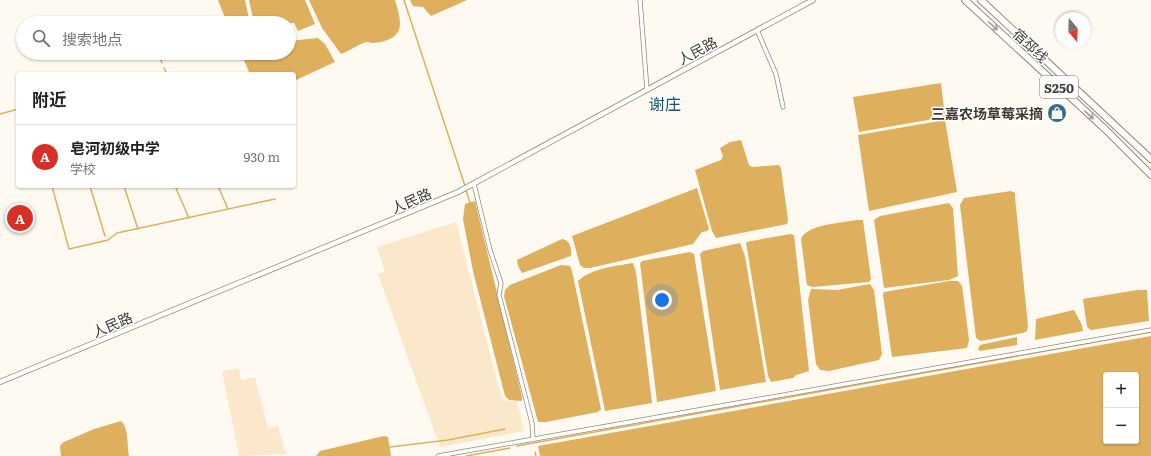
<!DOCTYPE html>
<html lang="zh">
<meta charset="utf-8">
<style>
body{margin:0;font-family:Literata,"Noto Sans SC",serif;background:#f2f2f2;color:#222}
.controls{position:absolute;right:12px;bottom:12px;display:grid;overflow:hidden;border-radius:4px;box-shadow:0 1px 3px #0004}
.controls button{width:36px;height:36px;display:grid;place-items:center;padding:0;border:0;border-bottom:1px solid #e0e0e0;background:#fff;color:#222;font:20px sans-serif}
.compass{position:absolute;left:1055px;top:12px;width:36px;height:36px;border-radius:50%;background:#fff;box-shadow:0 1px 3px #0004;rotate:161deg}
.you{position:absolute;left:662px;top:300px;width:14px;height:14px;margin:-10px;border:3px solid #fff;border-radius:50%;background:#1a73e8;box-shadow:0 0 0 6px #1a73e833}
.badge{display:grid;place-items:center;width:26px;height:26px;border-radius:50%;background:#d93025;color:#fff;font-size:13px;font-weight:700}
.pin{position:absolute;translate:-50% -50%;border:2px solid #fff;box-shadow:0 1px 4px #0006}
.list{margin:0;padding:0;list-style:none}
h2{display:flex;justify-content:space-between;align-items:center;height:52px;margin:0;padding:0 16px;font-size:17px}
h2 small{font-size:13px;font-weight:400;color:#767676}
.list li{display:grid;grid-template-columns:26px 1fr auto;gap:12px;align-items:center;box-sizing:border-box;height:64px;padding:0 16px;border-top:1px solid #e0e0e0}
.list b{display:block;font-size:15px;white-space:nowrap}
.list p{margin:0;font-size:13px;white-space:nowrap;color:#767676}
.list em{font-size:13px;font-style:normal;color:#767676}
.icon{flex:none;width:22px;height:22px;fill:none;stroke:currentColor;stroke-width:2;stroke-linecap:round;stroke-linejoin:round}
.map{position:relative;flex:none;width:1151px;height:456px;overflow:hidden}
.search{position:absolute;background:#fff;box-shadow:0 1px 3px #0004;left:16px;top:16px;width:280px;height:44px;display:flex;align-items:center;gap:10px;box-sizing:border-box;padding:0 14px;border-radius:22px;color:#767676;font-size:15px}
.panel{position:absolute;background:#fff;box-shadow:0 1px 3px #0004;left:16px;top:72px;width:280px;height:116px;border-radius:4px}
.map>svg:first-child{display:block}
</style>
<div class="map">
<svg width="1151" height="456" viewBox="0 0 1151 456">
<rect width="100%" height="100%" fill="#fffaf1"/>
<path fill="#fbe8cb" d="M456 222 499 388C502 399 504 403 517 401L524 431 440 447 378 274 385 272 377 247Z
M239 368 241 380 255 377 268 428 278 426 284 449 288 454 236 456 239 455 222 371Z"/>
<path fill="#deb05e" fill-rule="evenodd" d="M218 0H245L250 23H227Z
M249 0H305L315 24 298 31 294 23H254Z
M309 0H395C403 25 405 40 372 43 370 43 368 41 366 42 359 44 349 51 341 54L322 28Z
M410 0H467L431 16 423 7 413 6Z
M318 38 325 44 335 62 294 81V74H250L242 56V53H289V41Z
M941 83 945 117 859 132 853 97Z
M945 120 957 192 869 211 858 135Z
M741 140 749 165 752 167 779 165 781 168 788 220 787 224 716 238 712 231 695 170 721 160 723 156 720 148 730 142Z
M697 188 709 229 707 231 702 232 693 244 590 268H584L580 265 572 236Z
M1011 191 1015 193V197L1028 326 1027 331 1023 333 981 341 976 338 960 205 964 198Z
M475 201 522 397V401L509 400 505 396 473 271 463 219 465 204Z
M949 203 953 208 958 276 949 280 884 288 874 220 880 216Z
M857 220H863L871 279 869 282 812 287 807 285 801 239C807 224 842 223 857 220Z
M790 234 794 235 809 371 796 375 793 378 771 382 768 376 746 242Z
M562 239C570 240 572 249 571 256L522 273 518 266 517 260Z
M740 243 745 256 766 382 720 390 700 254 703 251Z
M690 252 694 254 716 391 657 402 640 263 642 261Z
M633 263 636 272 652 403 605 411 578 281C592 268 616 266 633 263Z
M561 265 570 266 572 271 601 409 598 412 546 422H538L504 296 505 290 510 285Z
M949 281H958L962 286 969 340 967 348 892 357 883 295 884 292Z
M870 284 874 290 882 354 879 360 829 371 820 370 816 364 808 300 811 289 837 290Z
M1137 290H1147L1149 321 1091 330 1087 327 1083 299Z
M1074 310 1082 325 1083 331 1035 340 1036 319Z
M1151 336V456H540L538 446ZM1106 375H1136V441H1106Z
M1017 337V345L980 351 978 349 980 345Z
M121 421C129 428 127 445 129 456H61L60 446 62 443 94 429Z
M384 436 388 437 391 456H316L320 451Z"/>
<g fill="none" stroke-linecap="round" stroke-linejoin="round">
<path stroke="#deb05e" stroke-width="1.5" d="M404 0 465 186
M158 53 162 63
M164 68 167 74
M0 114 18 109
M52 186 69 249 108 240 117 233 275 199
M90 186 105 236
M124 186 138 229
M175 186 189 218
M218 186 228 209
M466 190 470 203
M517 446 1151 332
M390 447 448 440 505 429
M535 452 536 456
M466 456 510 448"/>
<defs>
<path id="minor" d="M640 0 647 90
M757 30 776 74 783 107
M474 184 490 250 501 283 499 295 532 423 533 439
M438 456 1151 330"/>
<path id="tertiary" d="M0 382 458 192 813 0"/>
<path id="primary" d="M965 0 1105 129 1151 175
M981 0 1151 159"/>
</defs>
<use href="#minor" stroke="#928a7d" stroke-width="5"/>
<use href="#tertiary" stroke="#928a7d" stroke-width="6"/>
<use href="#primary" stroke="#928a7d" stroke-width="8"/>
<use href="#minor" stroke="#fff" stroke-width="3.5"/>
<use href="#tertiary" stroke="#fff" stroke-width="4.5"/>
<use href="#primary" stroke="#fff" stroke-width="6"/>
</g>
<defs><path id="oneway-shaft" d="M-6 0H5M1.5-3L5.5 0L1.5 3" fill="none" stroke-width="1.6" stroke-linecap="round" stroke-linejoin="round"/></defs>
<g stroke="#9f9e9a">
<use href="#oneway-shaft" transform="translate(993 26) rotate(43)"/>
<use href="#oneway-shaft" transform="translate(1089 115) rotate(43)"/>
</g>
<defs>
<symbol id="shop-disc" viewBox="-11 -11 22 22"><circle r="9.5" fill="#356e88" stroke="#fff"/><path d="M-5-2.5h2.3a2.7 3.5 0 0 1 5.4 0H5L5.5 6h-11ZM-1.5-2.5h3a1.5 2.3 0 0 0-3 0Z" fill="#fff"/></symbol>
</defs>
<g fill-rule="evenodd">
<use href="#shop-disc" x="1046" y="102" width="22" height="22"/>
</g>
<g text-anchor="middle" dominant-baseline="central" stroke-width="3" stroke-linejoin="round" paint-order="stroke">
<rect fill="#fff" stroke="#797672" stroke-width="1" x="1040" y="76" width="38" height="22" rx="3"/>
<g font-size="13" font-weight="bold" fill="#3f3c36">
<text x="1059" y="87">S250</text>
</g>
<g font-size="14" fill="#3f3c36" stroke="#fff">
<text transform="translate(1031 45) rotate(43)">宿邳线</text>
<text transform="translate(697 50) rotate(-28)">人民路</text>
<text transform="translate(411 200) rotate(-23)">人民路</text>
<text transform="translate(112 324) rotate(-23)">人民路</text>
</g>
<g font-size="14" font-weight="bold" fill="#3f3c36" stroke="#fff" text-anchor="end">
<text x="1043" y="113">三嘉农场草莓采摘</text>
</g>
<g font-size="16" fill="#105874" stroke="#fff">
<text x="665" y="103">谢庄</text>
</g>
</g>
</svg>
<div class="controls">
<button>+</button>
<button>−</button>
</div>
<svg class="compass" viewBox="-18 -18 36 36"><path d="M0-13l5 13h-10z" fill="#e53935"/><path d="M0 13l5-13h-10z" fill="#767676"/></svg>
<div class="you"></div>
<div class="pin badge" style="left:20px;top:218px">A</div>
<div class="search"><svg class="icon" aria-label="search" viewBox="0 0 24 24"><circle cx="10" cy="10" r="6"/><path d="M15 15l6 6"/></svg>搜索地点</div>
<section class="panel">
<h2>附近<small></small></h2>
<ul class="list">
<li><span class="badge">A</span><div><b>皂河初级中学</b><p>学校</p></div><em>930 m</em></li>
</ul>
</section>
</div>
